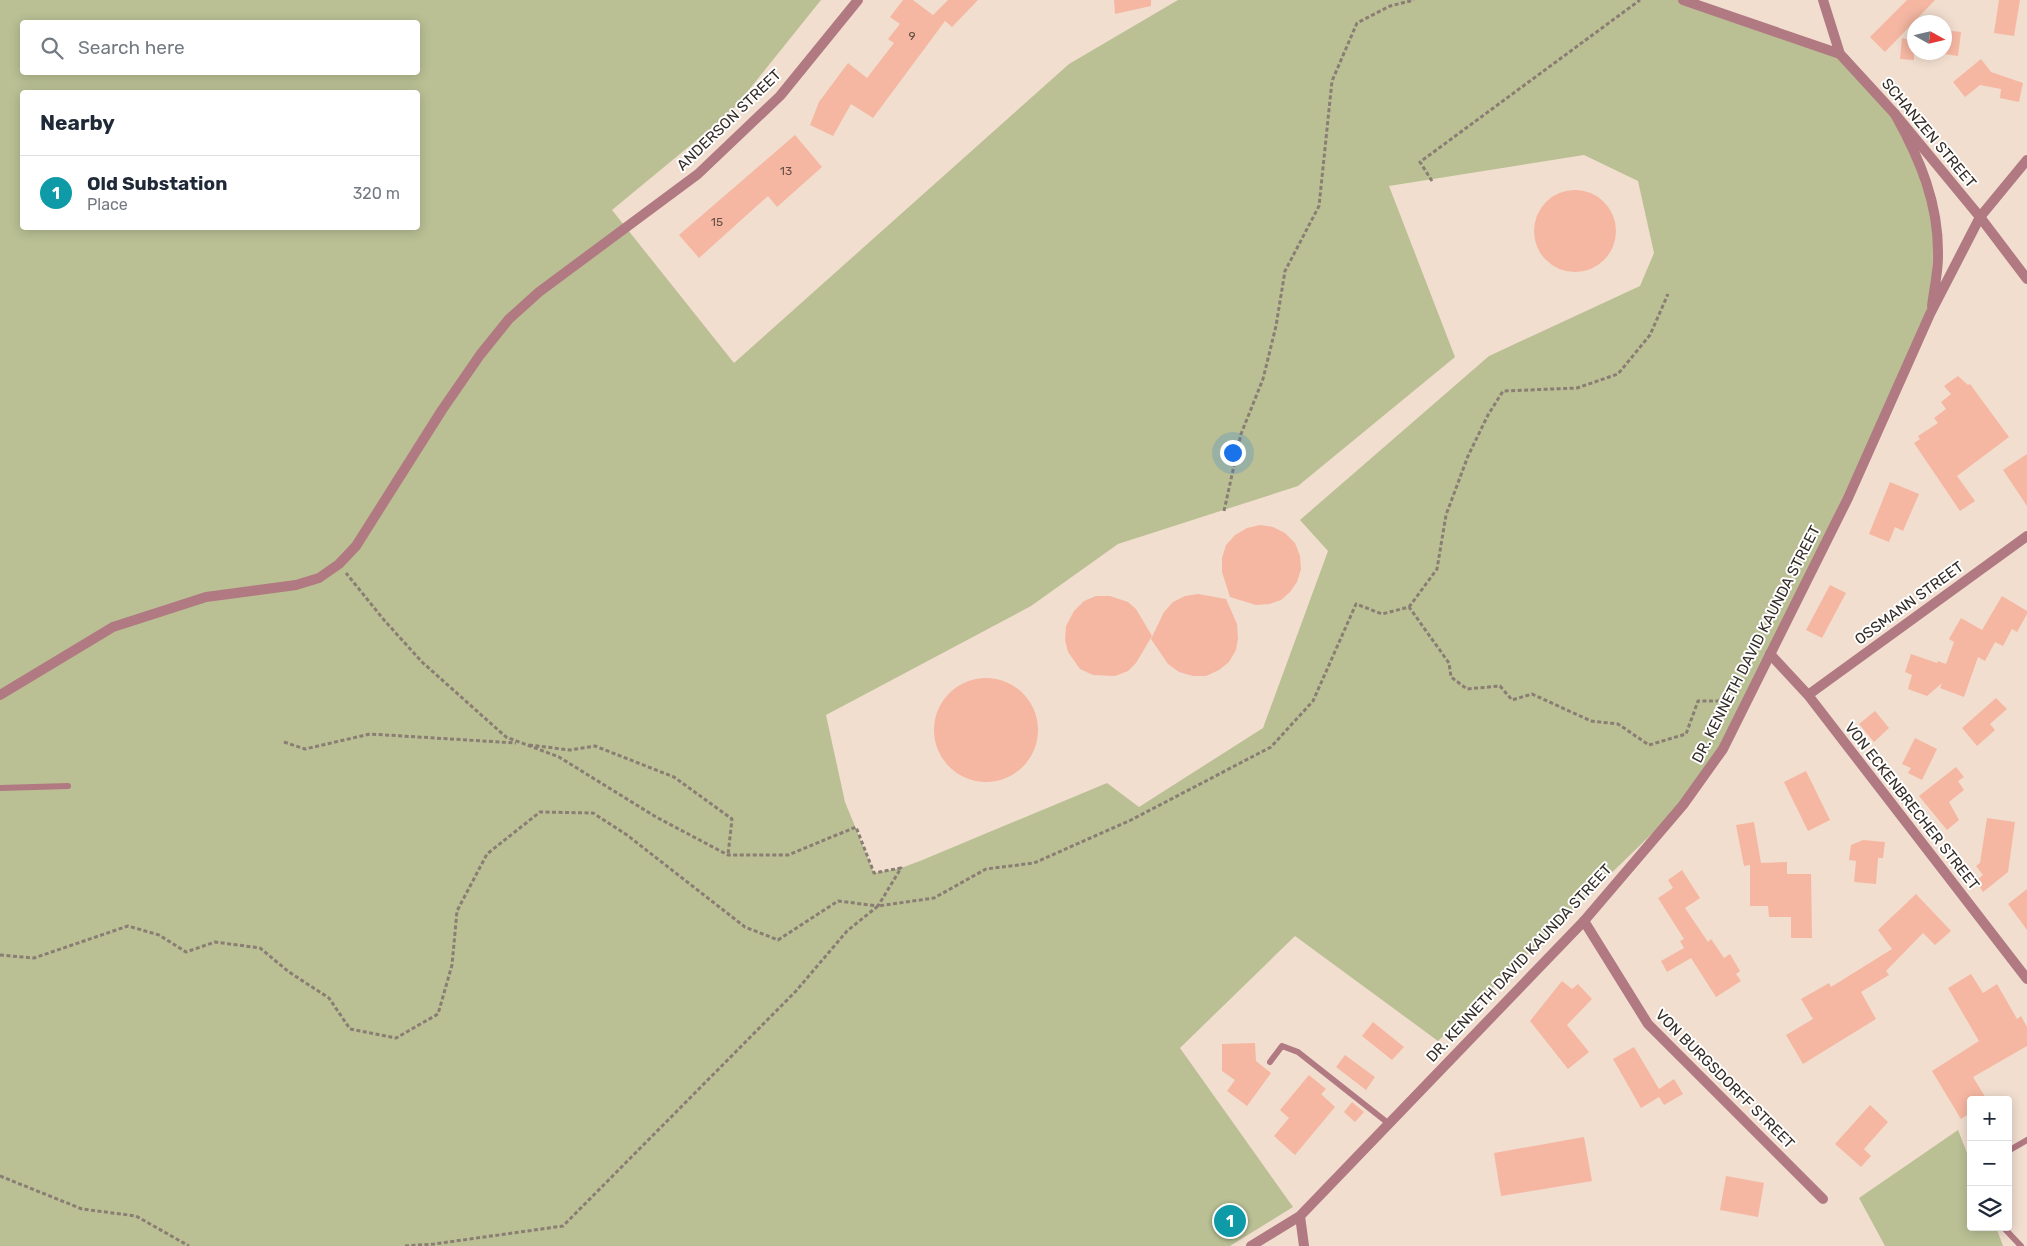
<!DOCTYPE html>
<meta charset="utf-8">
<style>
body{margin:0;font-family:Rubik,sans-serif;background:#f6f6f7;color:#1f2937}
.controls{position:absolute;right:15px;bottom:15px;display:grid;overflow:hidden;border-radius:5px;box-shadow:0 2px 12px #0003}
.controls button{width:45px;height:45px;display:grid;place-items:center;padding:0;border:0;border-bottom:1px solid #e0e1e3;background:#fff;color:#1f2937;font:25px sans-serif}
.compass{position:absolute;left:1907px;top:15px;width:45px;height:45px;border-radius:50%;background:#fff;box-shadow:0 2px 12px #0003;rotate:98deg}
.you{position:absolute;left:1232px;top:452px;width:18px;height:18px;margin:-12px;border:4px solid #fff;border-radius:50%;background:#1a73e8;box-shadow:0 0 0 8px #1a73e833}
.badge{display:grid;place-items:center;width:32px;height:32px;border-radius:50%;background:#1c5a90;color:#fff;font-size:16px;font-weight:700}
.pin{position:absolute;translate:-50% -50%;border:2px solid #fff;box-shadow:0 1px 5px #0006}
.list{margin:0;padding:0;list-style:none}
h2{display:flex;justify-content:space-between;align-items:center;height:65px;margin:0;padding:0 20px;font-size:21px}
h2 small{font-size:16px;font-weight:400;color:#747a83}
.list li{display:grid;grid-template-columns:32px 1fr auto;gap:15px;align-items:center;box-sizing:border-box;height:75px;padding:0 20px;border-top:1px solid #e0e1e3}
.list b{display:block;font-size:19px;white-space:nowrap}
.list p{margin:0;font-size:16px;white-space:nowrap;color:#747a83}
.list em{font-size:16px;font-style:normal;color:#747a83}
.icon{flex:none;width:28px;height:28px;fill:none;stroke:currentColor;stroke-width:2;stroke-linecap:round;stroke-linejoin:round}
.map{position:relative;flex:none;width:2027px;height:1246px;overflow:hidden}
.search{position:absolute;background:#fff;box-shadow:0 2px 12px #0003;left:20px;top:20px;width:400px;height:55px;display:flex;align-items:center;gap:12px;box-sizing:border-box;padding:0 18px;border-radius:5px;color:#747a83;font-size:19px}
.panel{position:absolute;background:#fff;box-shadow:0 2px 12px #0003;left:20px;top:90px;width:400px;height:140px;border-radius:5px}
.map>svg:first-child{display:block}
</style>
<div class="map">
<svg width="2027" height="1246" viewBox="0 0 2027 1246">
<rect width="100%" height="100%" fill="#f1decf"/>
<path fill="#bac094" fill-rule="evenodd" d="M0 0H821L732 111 612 210 734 363 1069 64 1178 0H1683L1840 54 1895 114 1935 214 1930 314 1723 749 1661 825 1438 1041 1295 936 1180 1048 1293 1207 1230 1246H0ZM22 22H418V72H22ZM22 92H418V228H22ZM1584 155 1638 181 1654 253 1640 286 1489 356 1300 520 1328 551 1263 728 1139 807 1107 783 920 861 901 868 874 873 845 802 826 715 1031 606 1118 544 1298 486 1455 357 1389 186Z
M1958 1130 1971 1163V1227H1996L2003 1246H1885L1859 1198Z"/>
<path fill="#f5b7a2" d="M903 0H913L933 15 948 0H978L952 27 945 21 873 118 851 104 833 136 810 125 819 102 848 63 867 78 894 43 888 39 900 24 890 17Z
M1114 0H1151V6L1115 14Z
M1907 0H1935L1885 52 1870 37Z
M1999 0H2020L2014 36 1994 33Z
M1944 30 1961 32 1958 56 1944 54Z
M1902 38 1914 41V60L1900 59Z
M1981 59 1991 72 2023 83 2019 102 2000 98 2001 89 1980 85 1965 97 1953 82Z
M795 135 822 167 777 207 768 196 699 258 679 235Z
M1534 231a41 41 0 1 1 82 0a41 41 0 1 1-82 0Z
M1958 376 1968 385 1970 384 2009 437 1957 476 1975 501 1960 511 1914 443 1920 439 1918 436 1938 423 1934 418 1946 409 1941 402 1951 394 1944 386Z
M2027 454V506L2003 470Z
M1890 482 1919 494 1903 531 1895 527 1889 542 1869 534Z
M1260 525 1273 527 1285 533 1295 543 1300 556 1301 569 1297 582 1290 592 1281 600 1269 604 1256 605 1230 597 1222 572V558L1226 545 1235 535 1247 528Z
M1830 585 1846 593 1822 638 1806 630Z
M1198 594 1226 599 1237 624 1238 638 1236 650 1229 662 1219 670 1206 676H1193L1179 672 1168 664 1151 639 1164 612 1173 602 1185 596Z
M1096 596H1110L1128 602 1136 609 1152 636 1136 663 1128 671 1115 676 1093 675 1080 669 1068 652 1065 640 1066 626 1074 611 1084 601Z
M2002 596 2027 611V614L2017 632 2012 629 2003 646 1995 642 1985 661 1978 657 1964 697 1940 688 1942 683 1927 696 1908 689 1912 675 1905 672 1911 654 1937 663 1938 661 1946 664 1954 642 1949 639 1961 618 1982 630Z
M934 730a52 52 0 1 1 104 0a52 52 0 1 1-104 0Z
M1996 698 2007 709 1990 724 1995 730 1977 746 1962 728Z
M1875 711 1889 728 1874 742 1859 724Z
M1915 738 1937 749 1922 780 1908 773 1911 768 1902 764Z
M1956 767 1964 777 1958 781 1964 790 1949 802 1959 820 1947 830 1919 796Z
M1806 771 1830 820 1808 831 1784 782Z
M1987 818 2015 822 2008 872 1983 892 1976 881 1983 875 1976 866 1980 863Z
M1754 822 1761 863 1787 862V874H1811L1812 938H1791V917H1769L1768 906H1750V865L1744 866 1736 825Z
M1863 840 1885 842 1883 858H1878L1876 884 1854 882 1856 861 1849 860 1851 845Z
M1682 870 1700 898 1685 908 1708 942 1711 939 1724 958 1730 954 1740 971 1736 974 1741 981 1716 997 1691 958 1667 972 1661 961 1684 948 1680 941 1684 939 1658 898 1673 888 1668 880Z
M2027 889V930L2008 904Z
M1916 894 1951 931 1935 945 1923 933 1886 971 1889 975 1861 992 1876 1019 1803 1064 1786 1035 1813 1019 1801 999 1829 983 1831 987 1892 949 1878 930Z
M1971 974 1983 993 1997 984 2017 1019 2021 1016 2027 1027V1046L1973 1077 1987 1100H1971V1112L1961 1119 1932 1071 1979 1041 1948 988Z
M1562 981 1572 989 1578 984 1592 999 1567 1025 1589 1052 1568 1069 1530 1021Z
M1373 1022 1404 1047 1392 1060 1362 1036Z
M1255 1043 1256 1061 1271 1073 1247 1106 1227 1091 1235 1080 1222 1071V1044Z
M1634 1047 1659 1089 1674 1079 1683 1094 1664 1105 1659 1097 1641 1108 1613 1059Z
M1345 1055 1375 1077 1366 1090 1336 1067Z
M1309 1075 1326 1089 1321 1094 1335 1107 1295 1155 1274 1136 1289 1118 1280 1110Z
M1352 1102 1364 1112 1355 1122 1344 1112Z
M1870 1105 1888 1122 1864 1149 1871 1156 1861 1167 1835 1144Z
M1584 1137 1592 1181 1501 1196 1494 1153Z
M1726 1176 1764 1183 1758 1217 1720 1210Z"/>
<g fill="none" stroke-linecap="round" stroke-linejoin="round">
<path stroke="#8a7d74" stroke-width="3" stroke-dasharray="4 2.5" stroke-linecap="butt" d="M1432 181 1420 162 1640 0
M1224 511 1241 434 1263 379 1276 326 1285 271 1319 206 1332 81 1357 23 1390 6 1414 0
M1409 607 1437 569 1446 515 1468 456 1488 415 1503 391 1577 388 1618 374 1650 335 1668 294
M284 742 305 749 370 734 516 743
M529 745 570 750 595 746 674 777 732 819 728 855
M0 955 34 958 128 926 159 935 186 952 215 942 260 948 289 972 329 998 350 1029 396 1038 438 1014 452 965 457 911 487 854 540 812 593 813 627 835 745 927 778 940 838 901 878 906 901 868 874 873 856 827 788 855H728L656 817 559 757 506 737 422 662 384 620 346 573
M0 1176 82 1209 136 1216 189 1246
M405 1246 434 1244 563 1226 796 991 847 931 878 906 934 898 986 869 1034 863 1131 820 1271 747 1313 701 1356 604 1382 614 1409 607 1449 663 1451 677 1467 689 1500 686 1512 700 1532 694 1591 721 1618 724 1649 745 1686 734 1698 701H1734"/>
<path stroke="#b17982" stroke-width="6" d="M0 788 68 786
M1270 1062 1282 1046 1298 1052 1388 1123
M2008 1151 2027 1140
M2003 1227 2021 1246"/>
<path stroke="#b17982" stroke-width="10" d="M1683 0 1840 54
M1823 0 1840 54 1895 114 1980 217 2027 279
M1770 654 1808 695 2027 979
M0 695 113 627 206 597 296 585 319 578 339 564 356 546 442 410 480 355 509 319 539 292 698 174 780 96 858 0
M1808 695 2027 536
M1584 921 1648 1024 1823 1199"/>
<path stroke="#b17982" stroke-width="10" d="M1895 114C1920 159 1939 204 1938 256 1938 273 1934 290 1932 306
M1300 1216 1304 1246
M1251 1246 1300 1216 1584 921 1683 805 1723 749 1848 498 1930 314 1980 217 2027 160"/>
</g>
<g text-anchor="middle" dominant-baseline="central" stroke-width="4" stroke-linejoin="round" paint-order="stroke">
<g font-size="12" fill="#655046">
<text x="912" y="36">9</text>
<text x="786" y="171">13</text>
<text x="717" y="222">15</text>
</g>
<g font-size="15" fill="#352d28" stroke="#fff">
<text transform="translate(729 120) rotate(-44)">ANDERSON STREET</text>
<text transform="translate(1929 133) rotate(50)">SCHANZEN STREET</text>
<text transform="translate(1909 603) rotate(-36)">OSSMANN STREET</text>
<text transform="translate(1756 644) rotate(-63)">DR. KENNETH DAVID KAUNDA STREET</text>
<text transform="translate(1912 806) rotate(52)">VON ECKENBRECHER STREET</text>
<text transform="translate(1519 963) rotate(-47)">DR. KENNETH DAVID KAUNDA STREET</text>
<text transform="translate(1725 1079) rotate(45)">VON BURGSDORFF STREET</text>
</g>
</g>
</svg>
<div class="controls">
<button>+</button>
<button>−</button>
<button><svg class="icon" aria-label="layers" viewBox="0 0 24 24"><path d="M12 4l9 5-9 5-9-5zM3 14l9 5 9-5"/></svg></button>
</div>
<svg class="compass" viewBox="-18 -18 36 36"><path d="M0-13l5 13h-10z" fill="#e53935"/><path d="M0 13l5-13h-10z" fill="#747a83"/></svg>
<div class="you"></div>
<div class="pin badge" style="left:1230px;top:1221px;background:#0f9aa8">1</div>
<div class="search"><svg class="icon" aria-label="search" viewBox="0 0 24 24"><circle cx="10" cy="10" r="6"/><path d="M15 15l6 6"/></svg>Search here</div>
<section class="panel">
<h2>Nearby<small></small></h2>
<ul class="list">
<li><span class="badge" style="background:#0f9aa8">1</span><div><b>Old Substation</b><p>Place</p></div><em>320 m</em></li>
</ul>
</section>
</div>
